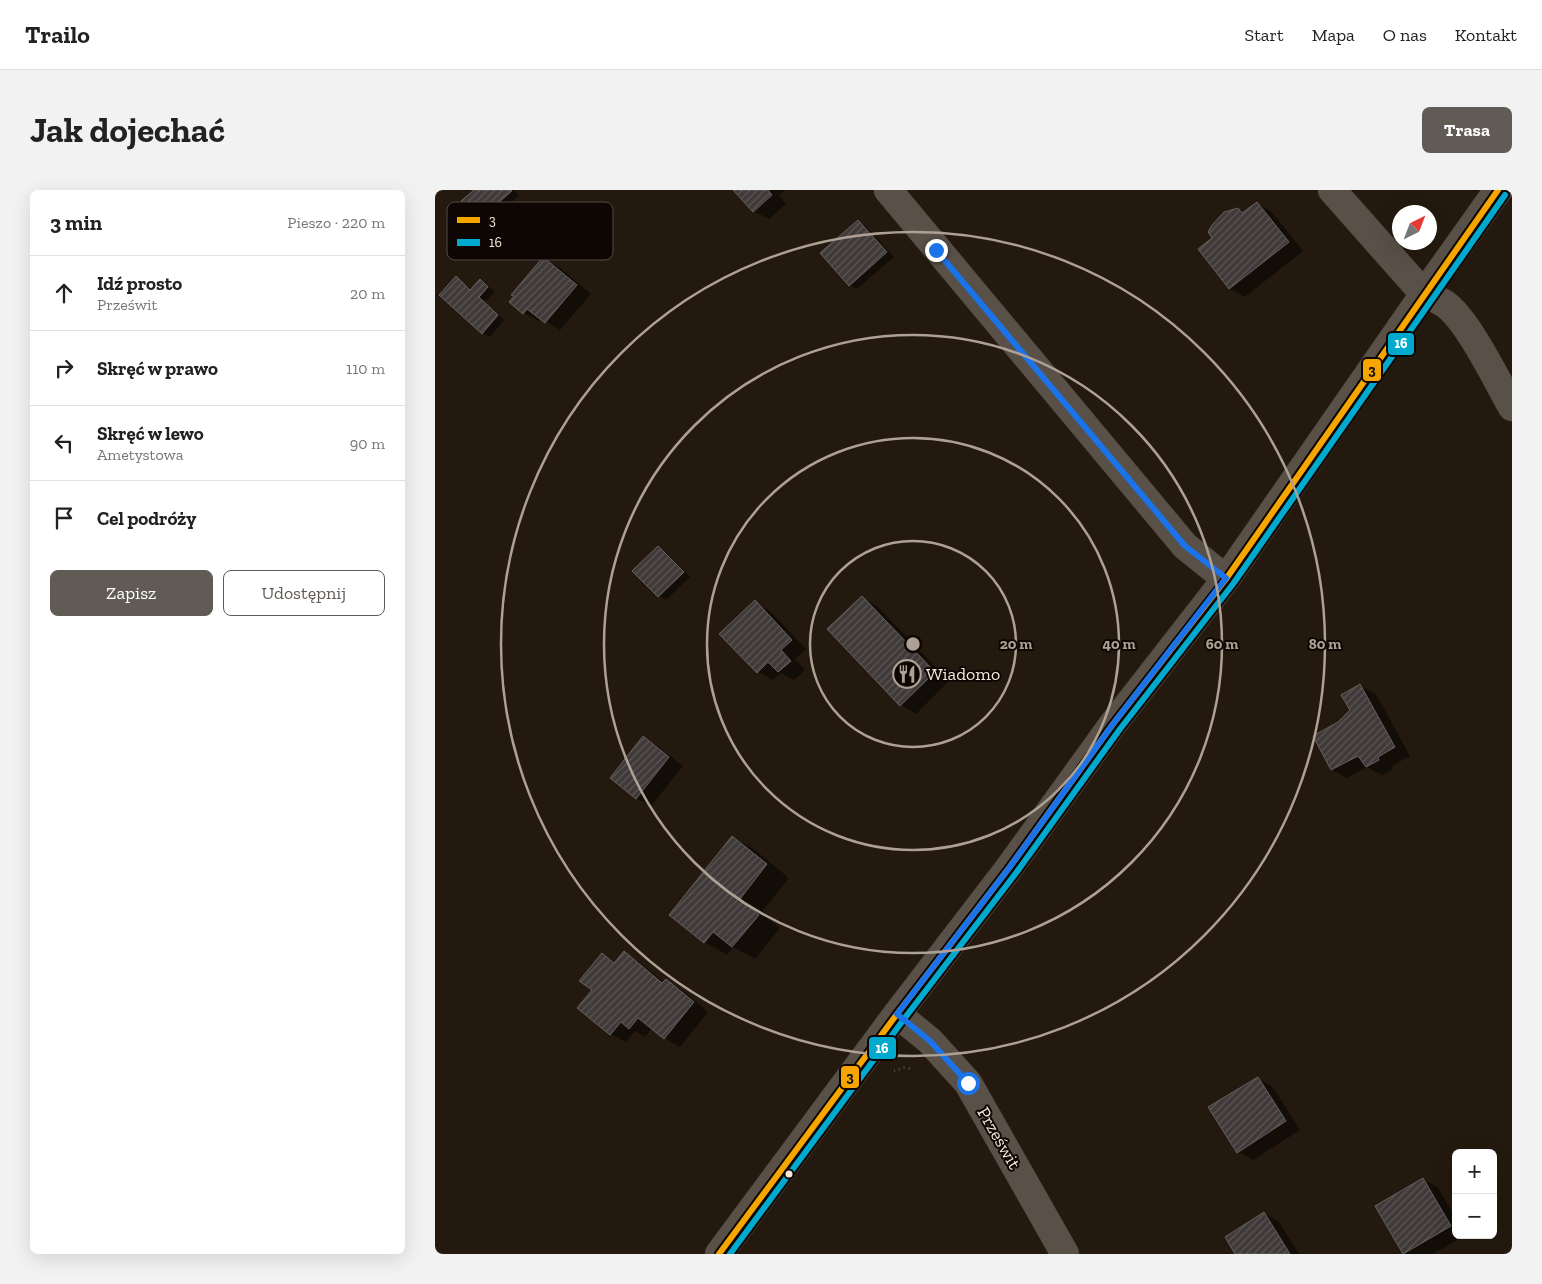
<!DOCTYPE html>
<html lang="pl">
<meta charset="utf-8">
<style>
body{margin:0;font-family:"Zilla Slab",serif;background:#f2f2f2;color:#222}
.controls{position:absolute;right:15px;bottom:15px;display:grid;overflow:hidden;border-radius:8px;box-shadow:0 5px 20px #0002}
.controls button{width:45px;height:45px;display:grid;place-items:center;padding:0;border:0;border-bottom:1px solid #e0e0e0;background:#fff;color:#222;font:25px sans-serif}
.compass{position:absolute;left:957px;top:15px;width:45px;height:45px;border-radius:50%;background:#fff;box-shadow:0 5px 20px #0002;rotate:42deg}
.stop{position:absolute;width:15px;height:15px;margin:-11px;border:4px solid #1a73e8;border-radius:50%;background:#fff}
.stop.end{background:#1a73e8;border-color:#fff;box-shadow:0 1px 5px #0008}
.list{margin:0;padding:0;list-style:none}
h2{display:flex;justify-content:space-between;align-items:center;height:65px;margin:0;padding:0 20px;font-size:21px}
h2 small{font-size:16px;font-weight:400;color:#767676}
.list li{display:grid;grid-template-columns:32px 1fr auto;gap:15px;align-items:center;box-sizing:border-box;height:75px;padding:0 20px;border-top:1px solid #e0e0e0}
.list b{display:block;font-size:19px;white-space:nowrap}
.list p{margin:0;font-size:16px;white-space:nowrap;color:#767676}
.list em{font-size:16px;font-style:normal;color:#767676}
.actions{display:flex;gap:10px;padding:15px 20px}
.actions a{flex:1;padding:11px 0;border:1px solid #615b55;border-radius:8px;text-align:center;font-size:18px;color:#615b55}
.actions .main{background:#615b55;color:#fff}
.icon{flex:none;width:28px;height:28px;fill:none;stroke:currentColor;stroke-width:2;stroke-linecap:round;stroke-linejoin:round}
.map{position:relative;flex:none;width:1077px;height:1064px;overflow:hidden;border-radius:8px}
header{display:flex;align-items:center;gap:30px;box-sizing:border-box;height:70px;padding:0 25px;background:#fff;border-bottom:1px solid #e0e0e0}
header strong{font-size:24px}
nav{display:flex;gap:28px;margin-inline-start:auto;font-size:18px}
.intro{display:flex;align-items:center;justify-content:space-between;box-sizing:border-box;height:120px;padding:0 30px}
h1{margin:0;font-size:35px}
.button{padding:12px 22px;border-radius:8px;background:#615b55;color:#fff;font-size:18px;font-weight:700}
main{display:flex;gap:30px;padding:0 30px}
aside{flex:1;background:#fff;border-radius:8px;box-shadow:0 5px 20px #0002}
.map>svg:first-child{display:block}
</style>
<header>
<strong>Trailo</strong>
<nav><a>Start</a><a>Mapa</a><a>O nas</a><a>Kontakt</a></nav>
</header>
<div class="intro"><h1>Jak dojechać</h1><a class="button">Trasa</a></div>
<main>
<aside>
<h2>3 min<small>Pieszo · 220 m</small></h2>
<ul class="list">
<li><svg class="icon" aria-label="ahead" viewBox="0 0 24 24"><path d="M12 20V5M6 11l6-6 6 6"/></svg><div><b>Idź prosto</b><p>Prześwit</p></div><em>20 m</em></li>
<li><svg class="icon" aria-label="right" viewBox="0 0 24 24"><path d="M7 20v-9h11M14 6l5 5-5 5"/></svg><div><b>Skręć w prawo</b></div><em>110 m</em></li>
<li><svg class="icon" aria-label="left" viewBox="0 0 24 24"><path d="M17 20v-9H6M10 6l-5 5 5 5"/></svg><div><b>Skręć w lewo</b><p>Ametystowa</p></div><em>90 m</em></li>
<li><svg class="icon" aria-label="arrive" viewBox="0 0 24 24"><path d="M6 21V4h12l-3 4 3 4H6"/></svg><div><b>Cel podróży</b></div></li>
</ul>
<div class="actions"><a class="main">Zapisz</a><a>Udostępnij</a></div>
</aside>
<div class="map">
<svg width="1077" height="1064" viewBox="0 0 1077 1064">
<defs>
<pattern id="building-hatch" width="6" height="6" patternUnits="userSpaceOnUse" patternTransform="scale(1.25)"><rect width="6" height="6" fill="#403939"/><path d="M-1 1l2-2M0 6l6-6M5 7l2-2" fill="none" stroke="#5c5655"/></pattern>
</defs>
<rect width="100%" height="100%" fill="#24190e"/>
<path fill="#0007" d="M41 0H79L84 6 50 34 42 30Z
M300 0H350L344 5 351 14 334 29 318 21Z
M822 13 837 22 868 61 810 107 795 99 764 60 779 48 775 42 781 31 790 23 803 19 810 23Z
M424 31 431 36 459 67 422 99 415 95Z
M109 69 124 77 156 104 125 140 106 128 104 131 89 123Z
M21 87 37 100 45 91 60 101 50 112 69 130 55 147 48 143Z
M223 357 230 362 255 387 231 410 224 406Z
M427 408 442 416 514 491 481 524 466 515Z
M320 412 335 421 371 459 360 469 370 480 359 490 346 483 338 490 323 482Z
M925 496 941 504 975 566 957 576 959 578 947 585 932 577 912 588 897 580 879 547 904 533 916 520Z
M208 548 223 556 248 576 216 616 201 608Z
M298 647 320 660 354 688 326 723 345 738 320 769 298 757 292 765 270 752 236 725Z
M189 763 204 772 230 793 231 791 246 799 273 822 245 857 230 848 217 838 210 847 200 841 191 852 176 844 158 800 167 764 181 772Z
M823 888 838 897 865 940 818 970 803 962Z
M988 989 1003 998 1021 1028V1045H1031L998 1064H970Z
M829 1023 844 1032 864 1064H802Z"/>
<path fill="url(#building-hatch)" stroke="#666061" d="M39 0H76L77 1 42 31 26 11Z
M298 0H333L337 5 318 22Z
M822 12 854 52 794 99 763 59 777 48 773 42 777 35 789 22 803 18 807 23Z
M423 30 452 62 414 96 385 63Z
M108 67 142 95 110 133 92 119 88 124 74 112 79 106 76 105Z
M21 86 35 100 45 89 53 97 44 107 63 125 47 144 4 105Z
M223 356 249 382 223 407 197 381Z
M427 406 500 482 465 516 392 439Z
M320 410 357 450 346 460 356 471 343 482 333 472 322 483 284 444Z
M925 494 960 557 943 567 944 570 931 577 923 566 896 580 878 546 903 532 915 520 906 505Z
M208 546 234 567 201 609 175 588Z
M297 646 332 674 305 709 324 725 297 757 278 742 269 753 234 725Z
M189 761 227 793 231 789 259 812 229 849 203 828 194 839 186 832 175 845 142 818 157 800 144 791 167 763 179 773Z
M823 887 851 931 802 963 773 917Z
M988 988 1016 1036 968 1064 940 1016Z
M829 1022 855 1064H800L790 1047Z"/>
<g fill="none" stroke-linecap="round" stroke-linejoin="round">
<defs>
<path id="minor" d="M453 0 750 356 791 389
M897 0 989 104C996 107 1004 110 1010 114 1033 130 1062 191 1077 217
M462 824 495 851 533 893 630 1064
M284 1064 462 824 574 678 678 534 791 389 989 104 1063 0"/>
</defs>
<use href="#minor" stroke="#3c332c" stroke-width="29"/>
<path stroke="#59504a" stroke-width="3" stroke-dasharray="1 4" stroke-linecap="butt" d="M459 881 469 878 478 879"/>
<use href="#minor" stroke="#595048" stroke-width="28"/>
<defs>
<path id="bus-1" d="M284 1064 462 824 574 678 678 534 791 389 1063 0"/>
<path id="bus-2" d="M295 1064 469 829 581 683 685 539 798 394 1070 5"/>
</defs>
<use href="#bus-1" stroke="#0e0602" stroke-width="10"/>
<use href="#bus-2" stroke="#0e0602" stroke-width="10"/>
<use href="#bus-1" stroke="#f7a600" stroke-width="6"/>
<use href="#bus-2" stroke="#00a9ce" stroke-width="6"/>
</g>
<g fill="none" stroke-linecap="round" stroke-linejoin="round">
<path stroke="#1a73e8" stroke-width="6" d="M501 60 750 356 791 388 678 534 574 678 462 824 495 851 533 893"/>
</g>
<g fill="none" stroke="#ada094" stroke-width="2.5">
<circle cx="478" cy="454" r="103"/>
<circle cx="478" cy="454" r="206"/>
<circle cx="478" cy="454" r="309"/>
<circle cx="478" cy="454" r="412"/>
</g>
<defs>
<symbol id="restaurant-ring" viewBox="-11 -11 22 22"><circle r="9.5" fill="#0e0602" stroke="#ada094" stroke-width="1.5"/><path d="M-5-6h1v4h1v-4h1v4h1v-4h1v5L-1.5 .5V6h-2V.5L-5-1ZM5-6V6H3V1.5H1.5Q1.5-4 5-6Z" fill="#ada094"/></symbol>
</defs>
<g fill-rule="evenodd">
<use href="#restaurant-ring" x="456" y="468" width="32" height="32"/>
</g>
<circle fill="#f7e8dc" stroke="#0e0602" stroke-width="2" cx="354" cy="984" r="4.5"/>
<g text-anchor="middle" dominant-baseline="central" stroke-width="4" stroke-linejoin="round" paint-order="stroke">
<g font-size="18" fill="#f7e8dc" stroke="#0e0602" text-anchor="start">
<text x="491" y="484">Wiadomo</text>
</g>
<g font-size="18" fill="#f7e8dc" stroke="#0e0602">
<text transform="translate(564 948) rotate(60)">Prześwit</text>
</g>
</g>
<rect x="12" y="12" width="166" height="58" rx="8" fill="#0e0602" stroke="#544a43" stroke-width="1"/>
<rect x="22" y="27" width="23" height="6" fill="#f7a600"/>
<rect x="22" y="49" width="23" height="7" fill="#00a9ce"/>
<g font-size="14" fill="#f7e8dc">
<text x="54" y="35">3</text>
<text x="54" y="57">16</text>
</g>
<circle cx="478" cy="454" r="8" fill="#ada094" stroke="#0e0602" stroke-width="2.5"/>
<g font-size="15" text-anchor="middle" font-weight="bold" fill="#ada094" stroke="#0e0602" stroke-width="4" stroke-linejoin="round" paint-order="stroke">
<text x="581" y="459">20 m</text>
<text x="684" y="459">40 m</text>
<text x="787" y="459">60 m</text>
<text x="890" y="459">80 m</text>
</g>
<g stroke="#0e0602" stroke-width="2">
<rect x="952" y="142" width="28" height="24" rx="5" fill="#00a9ce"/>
<rect x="927" y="168" width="20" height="24" rx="5" fill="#f7a600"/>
<rect x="433" y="846" width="29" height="24" rx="5" fill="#00a9ce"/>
<rect x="405" y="875" width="20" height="24" rx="5" fill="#f7a600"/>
</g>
<g font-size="14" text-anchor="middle" font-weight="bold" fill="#fff">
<text x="966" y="158">16</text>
<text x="447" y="863">16</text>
</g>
<g font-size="14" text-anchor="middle" font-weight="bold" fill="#111">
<text x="937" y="185">3</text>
<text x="415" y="892">3</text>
</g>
</svg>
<div class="controls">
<button>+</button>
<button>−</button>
</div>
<svg class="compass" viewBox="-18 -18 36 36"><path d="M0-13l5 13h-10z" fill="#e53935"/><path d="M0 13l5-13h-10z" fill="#767676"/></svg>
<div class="stop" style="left:533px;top:893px"></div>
<div class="stop end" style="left:501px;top:60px"></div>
</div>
</main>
